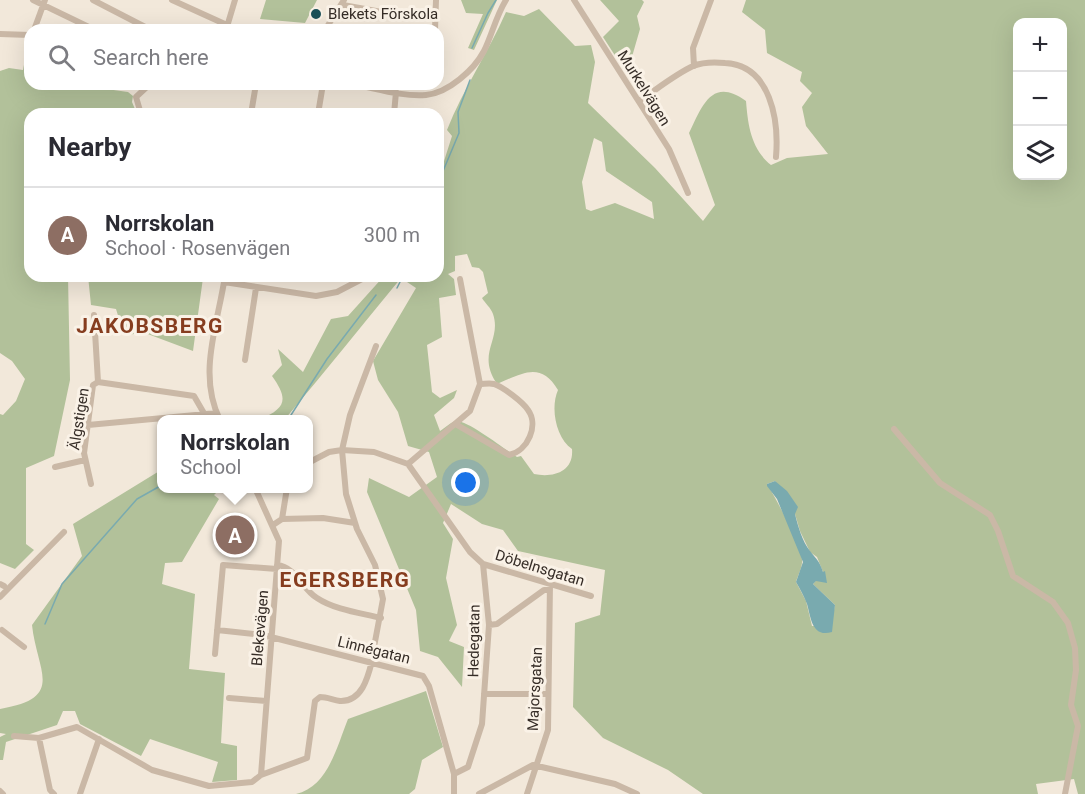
<!DOCTYPE html>
<meta charset="utf-8">
<style>
body{margin:0;font-family:Roboto,sans-serif;background:#f7f7f7;color:#2b2b33}
.controls{position:absolute;right:18px;top:18px;display:grid;overflow:hidden;border-radius:12px;box-shadow:0 6px 24px #0002}
.controls button{width:54px;height:54px;display:grid;place-items:center;padding:0;border:0;border-bottom:2px solid #e1e1e2;background:#fff;color:#2b2b33;font:30px sans-serif}
.you{position:absolute;left:466px;top:483px;width:21px;height:21px;margin:-15px;border:4px solid #fff;border-radius:50%;background:#1a73e8;box-shadow:0 0 0 9px #1a73e833}
.badge{display:grid;place-items:center;width:39px;height:39px;border-radius:50%;background:#1a73e8;color:#fff;font-size:20px;font-weight:700}
.pin{position:absolute;translate:-50% -50%;border:3px solid #fff;box-shadow:0 2px 6px #0006}
.popup{position:absolute;left:157px;top:415px;width:156px;height:78px;box-sizing:border-box;display:grid;place-content:center;border-radius:12px;background:#fff;filter:drop-shadow(0 2px 4px #0005);font-size:20px;white-space:nowrap;color:#7c7c81}
.popup b{font-size:22px;color:#2b2b33}
.popup::after{content:'';position:absolute;left:50%;top:100%;margin-left:-12px;border:12px solid transparent;border-top-color:#fff}
.list{margin:0;padding:0;list-style:none}
h2{display:flex;justify-content:space-between;align-items:center;height:78px;margin:0;padding:0 24px;font-size:26px}
h2 small{font-size:20px;font-weight:400;color:#7c7c81}
.list li{display:grid;grid-template-columns:39px 1fr auto;gap:18px;align-items:center;box-sizing:border-box;height:96px;padding:0 24px;border-top:2px solid #e1e1e2}
.list b{display:block;font-size:22px;white-space:nowrap}
.list p{margin:0;font-size:20px;white-space:nowrap;color:#7c7c81}
.list em{font-size:20px;font-style:normal;color:#7c7c81}
.icon{flex:none;width:33px;height:33px;fill:none;stroke:currentColor;stroke-width:2;stroke-linecap:round;stroke-linejoin:round}
.map{position:relative;flex:none;width:1085px;height:794px;overflow:hidden}
.search{position:absolute;background:#fff;box-shadow:0 6px 24px #0002;left:24px;top:24px;width:420px;height:66px;display:flex;align-items:center;gap:15px;box-sizing:border-box;padding:0 21px;border-radius:18px;color:#7c7c81;font-size:22px}
.panel{position:absolute;background:#fff;box-shadow:0 6px 24px #0002;left:24px;top:108px;width:420px;height:174px;border-radius:18px}
.map>svg:first-child{display:block}
</style>
<div class="map">
<svg width="1085" height="794" viewBox="0 0 1085 794">
<rect width="100%" height="100%" fill="#f2e8da"/>
<path fill="#b2c19a" fill-rule="evenodd" d="M266 0H317L305 23 260 19Z
M461 0H497L474 50 468 48 483 14 466 13Z
M600 0H642L644 2 637 16 640 29 627 74 603 37 619 21Z
M746 0H1085V794H1078L1074 779 1036 784 1038 794H703L668 770 603 738 573 707 575 623 600 615 605 570 518 551 503 530 482 524 451 504 443 523 453 539 446 578 457 625 449 641 464 647 462 687 438 657 420 651 416 610 367 492 369 478 409 497 437 477 429 452 408 446 398 412 378 380 373 361 416 288 401 278C362 325 324 373 285 419L259 420C286 408 289 400 272 376L282 365 278 349 303 372 331 319 348 316 384 276H438V180L452 136 447 130C463 89 488 53 506 12L524 16 539 9 575 46 591 45 595 62 588 103 655 168 703 221 715 205 689 133C702 106 712 76 746 101 748 125 751 149 771 165L787 158 828 154 806 126 802 107 812 93 800 81 802 72 767 53 765 30 742 12ZM1018 22H1062V176H1018ZM594 138 602 142 606 171 652 202 654 219 615 203 591 211 586 209 582 182ZM467 254 472 267 479 268 483 272 488 293 482 298C485 303 491 308 493 314 502 340 476 353 497 384 523 373 541 361 558 390 550 408 556 438 572 449 574 472 553 478 534 474L521 456 517 457C506 450 466 419 456 421 451 422 445 428 440 431L434 415 454 398 457 390 440 398 432 392 427 345 442 337 439 298 456 295 454 279 448 274 455 271V256ZM775 481 795 514 800 531 810 552 817 557 823 572 813 584 835 605 831 625 812 626 806 601 796 582C798 575 803 566 802 559 801 546 775 496 767 484Z
M28 44 30 45V84H97L99 88 128 92 133 96 132 102 137 114H30V276H68L70 380 54 456 26 468V544L34 550 15 569 0 563V414L3 415 16 401 25 379 12 361 0 353V71L9 68 23 70Z
M88 276H219V281L203 278 193 351 145 333 124 335 116 309 91 305Z
M161 470 162 488 220 489 214 495 219 499 182 562 165 563 162 584 195 594 189 669 225 673 221 743 237 746V780L212 782 218 762 150 739 141 756 80 724 75 711H63L57 725 6 742 3 760H0V737L6 734 0 733V709C66 698 37 672 32 625L82 556 73 524Z
M426 691 443 747 422 760 415 789 409 794H296C328 787 337 746 348 719Z"/>
<path fill="#79aaaf" d="M775 481 787 491 798 507 795 514C798 526 802 541 810 551 817 560 819 560 823 572L825 571 827 583 816 581 813 584 835 605 832 632C812 638 811 618 807 604 804 596 800 589 796 582L803 562 777 499 767 486V484Z"/>
<g fill="none" stroke-linecap="round" stroke-linejoin="round">
<path stroke="#79aaaf" stroke-width="1.5" d="M472 48 488 13 496 0
M438 183 459 133 458 112 470 80
M397 288 403 276
M292 420 291 415 327 359 376 295
M45 624 62 584 137 499 162 485"/>
<path stroke="#cab8a6" stroke-width="6" d="M33 0 95 30
M93 0 151 30
M172 0 227 25
M574 0 669 149 688 193
M343 5 398 15
M34 30 45 0
M226 30 235 0
M325 30 344 0
M435 30 436 0
M0 34 30 35
M694 66 693 48 711 0
M352 84C375 88 402 97 426 95 448 93 474 70 484 51 492 35 496 16 506 0
M639 101C656 90 674 75 693 66 703 62 715 62 725 63 771 65 779 121 776 157
M141 114 136 97 150 84
M251 114 256 84
M318 114 323 84
M394 114 396 92
M224 282 316 296 337 292 362 279
M94 315 98 382
M245 360 256 288
M98 382 194 396 205 415
M220 420C197 374 218 324 225 276
M88 425 217 413
M457 425 509 455C528 451 539 425 528 410 523 402 503 387 494 384 490 383 484 384 480 384
M894 429 940 483 990 515 998 531 1013 576 1053 602 1068 623 1075 648 1076 670 1071 705 1078 726 1065 794
M308 463 329 452 342 450 374 452 408 464 470 552 483 564 489 625 482 724 468 767 454 774
M408 464 470 411 480 384 460 279
M55 467 85 460
M91 484 84 453 93 385 98 382
M255 488 279 541 261 775
M282 519 323 518 355 523
M273 525 282 519 287 488
M483 564 591 596
M277 565C296 567 302 589 317 598 335 610 361 613 381 618
M0 584 4 586
M0 597 64 532
M489 625 497 624 544 590H550
M2 630 24 647
M217 630 263 635 423 676 429 686 454 774V794
M374 647 383 599 375 565 357 529 346 494 342 450 350 415 376 346
M215 654 223 565 277 569
M484 694H548
M229 698 266 701
M14 736 39 738 77 727 152 770 209 786 252 782 261 775 307 758 315 701 320 697C327 697 333 700 340 701 362 702 368 677 372 661
M39 738 50 790 54 794
M0 791 3 794
M80 794 99 739
M479 794 533 765 615 784 637 794
M527 794 548 730 550 583"/>
</g>
<circle fill="#1c5158" stroke="#faf2e7" stroke-width="2" cx="316" cy="14" r="6"/>
<g text-anchor="middle" dominant-baseline="central" stroke-width="6" stroke-linejoin="round" paint-order="stroke">
<g font-size="15" fill="#362d27" stroke="#faf2e7" text-anchor="start">
<text x="328" y="14">Blekets Förskola</text>
</g>
<g font-size="15" fill="#362d27" stroke="#faf2e7">
<text transform="translate(644 88) rotate(58)">Murkelvägen</text>
<text transform="translate(79 419) rotate(-81)">Älgstigen</text>
<text transform="translate(540 568) rotate(17)">Döbelnsgatan</text>
<text transform="translate(260 628) rotate(-85)">Blekevägen</text>
<text transform="translate(474 641) rotate(-89)">Hedegatan</text>
<text transform="translate(374 650) rotate(14)">Linnégatan</text>
<text transform="translate(535 689) rotate(-87)">Majorsgatan</text>
</g>
<g font-size="21" font-weight="bold" letter-spacing="1.5" fill="#863d1f" stroke="#faf2e7">
<text x="150" y="326">JAKOBSBERG</text>
<text x="345" y="580">EGERSBERG</text>
</g>
</g>
</svg>
<div class="controls">
<button>+</button>
<button>−</button>
<button><svg class="icon" aria-label="layers" viewBox="0 0 24 24"><path d="M12 4l9 5-9 5-9-5zM3 14l9 5 9-5"/></svg></button>
</div>
<div class="you"></div>
<div class="pin badge" style="left:235px;top:535px;background:#8d6e63">A</div>
<div class="popup"><b>Norrskolan</b>School</div>
<div class="search"><svg class="icon" aria-label="search" viewBox="0 0 24 24"><circle cx="10" cy="10" r="6"/><path d="M15 15l6 6"/></svg>Search here</div>
<section class="panel">
<h2>Nearby<small></small></h2>
<ul class="list">
<li><span class="badge" style="background:#8d6e63">A</span><div><b>Norrskolan</b><p>School · Rosenvägen</p></div><em>300 m</em></li>
</ul>
</section>
</div>
